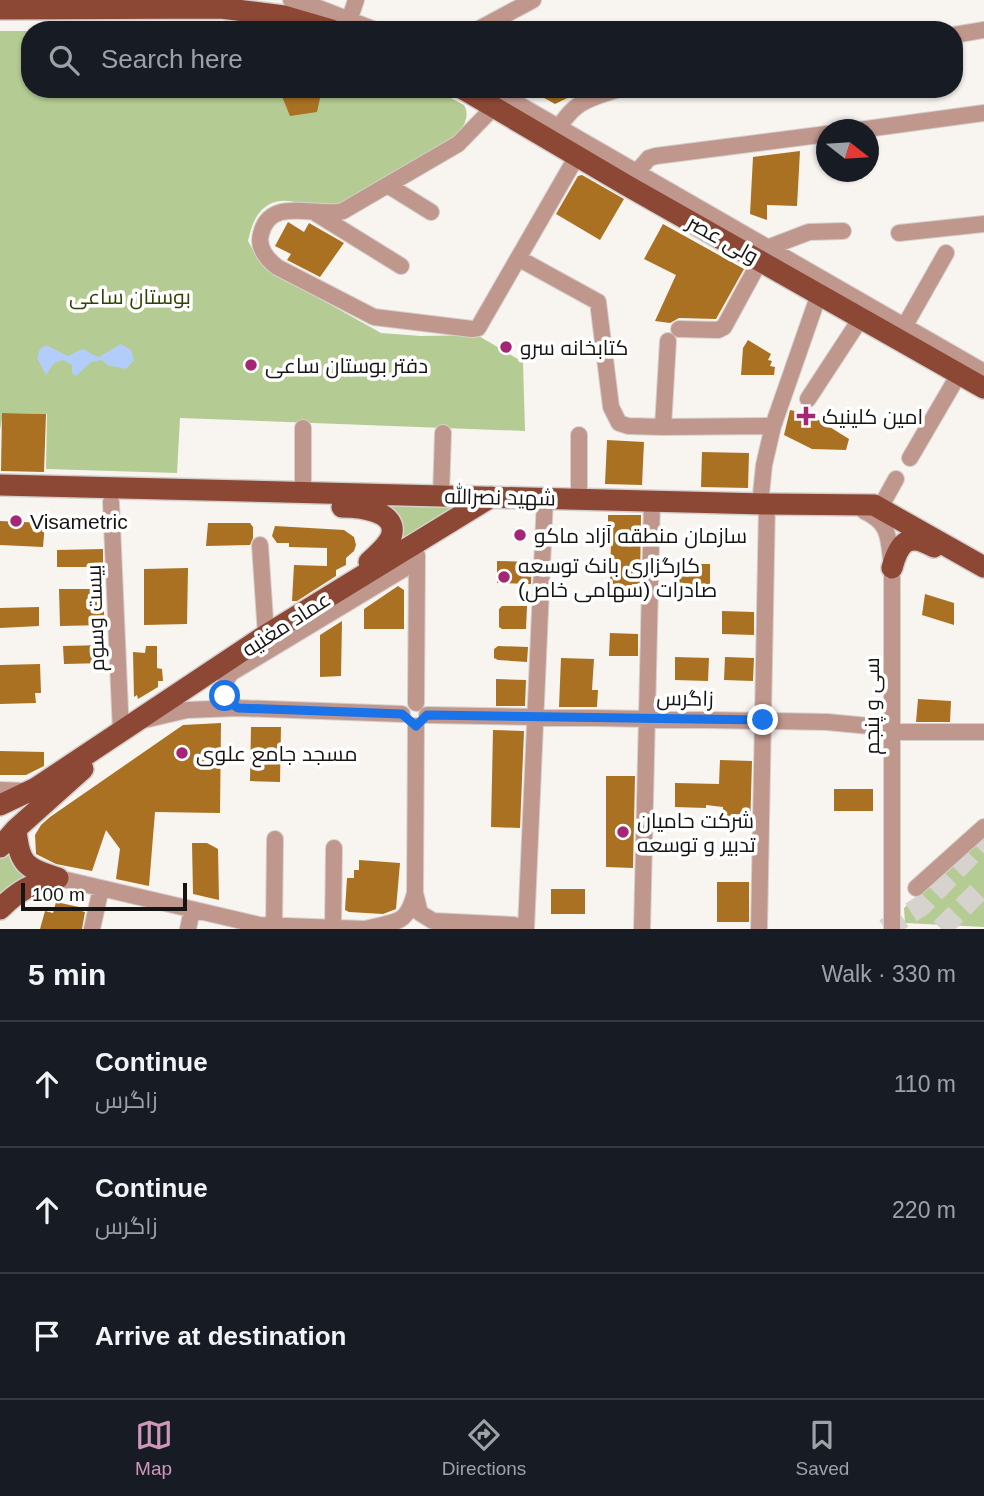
<!DOCTYPE html>
<meta charset="utf-8">
<style>
body{margin:0;font-family:Helvetica,Cairo,sans-serif;background:#242831;color:#f1f3f6}
.compass{position:absolute;left:816px;top:119px;width:63px;height:63px;border-radius:50%;background:#171b24;box-shadow:0 2px 5px #0004;rotate:107deg}
.scale{position:absolute;left:21px;bottom:18px;width:166px;box-sizing:border-box;padding-left:7px;border:4px solid #161513;border-top:0;font-size:19px;line-height:24px;white-space:nowrap;color:#161513;-webkit-text-stroke:5px #fff;paint-order:stroke}
.stop{position:absolute;width:21px;height:21px;margin:-16px;border:5px solid #1a73e8;border-radius:50%;background:#fff}
.stop.end{background:#1a73e8;border-color:#fff;box-shadow:0 2px 7px #0008}
.list{margin:0;padding:0;list-style:none}
h2{display:flex;justify-content:space-between;align-items:center;height:91px;margin:0;padding:0 28px;font-size:30px}
h2 small{font-size:23px;font-weight:400;color:#9ea1a6}
.list li{display:grid;grid-template-columns:46px 1fr auto;gap:21px;align-items:center;box-sizing:border-box;height:126px;padding:0 28px;border-top:2px solid #363941}
.list b{display:block;font-size:26px;white-space:nowrap}
.list p{margin:0;font-size:23px;white-space:nowrap;color:#9ea1a6}
.list em{font-size:23px;font-style:normal;color:#9ea1a6}
.icon{flex:none;width:38px;height:38px;fill:none;stroke:currentColor;stroke-width:2;stroke-linecap:round;stroke-linejoin:round}
.map{position:relative;flex:none;width:984px;height:929px;overflow:hidden}
.search{position:absolute;background:#171b24;box-shadow:0 2px 5px #0004;left:21px;right:21px;top:21px;height:77px;display:flex;align-items:center;gap:18px;box-sizing:border-box;padding:0 24px;border-radius:28px;color:#9ea1a6;font-size:26px}
.sheet{height:469px;background:#171b24}
nav{display:flex;justify-content:space-around;align-items:center;box-sizing:border-box;height:98px;border-top:2px solid #363941;background:#171b24;font-size:19px;color:#9ea1a6}
nav a{display:grid;justify-items:center;gap:4px}
nav .on{color:#cf97bc}
.map>svg:first-child{display:block}
</style>
<div class="map">
<svg width="984" height="929" viewBox="0 0 984 929">
<rect width="100%" height="100%" fill="#f8f4f0"/>
<path fill="#b4cc93" d="M0 31H30V89H434L464 105C469 113 466 122 461 130 454 142 351 208 336 210 314 213 290 192 268 205 255 213 251 228 248 241L260 262 272 272 381 333 421 336 477 335 523 362 525 431 180 418 177 473 46 469 47 414 3 413 0 430Z
M372 499 461 501 396 547Z
M984 834V927L905 923 904 908Z
M10 841 28 873 25 879 15 883 0 894V853Z"/>
<path fill="#b3cdfa" d="M121 344 131 350 134 360 126 369 107 365 102 360 91 362 76 376 72 373V365L63 360 54 363 46 375 37 358 40 349 46 345 68 356C92 344 78 350 99 357Z"/>
<path fill="#aa7122" d="M279 89H322L317 112 290 116Z
M528 89H586L555 104Z
M800 151 797 206 767 205V220L750 214 753 157Z
M582 175 624 199 600 240 556 214 578 176Z
M288 222 304 232 309 223 344 243 320 277 287 260 291 254 275 246Z
M663 224 744 269 716 319 679 318 670 323 655 321 676 275 644 259Z
M748 340 771 354 768 360 772 361 770 366 775 367 774 375H741L743 348Z
M790 410 809 414 849 439 846 450 812 449 784 435Z
M2 413 46 414 44 472 1 471Z
M607 440 644 442 642 485 605 484Z
M702 452 749 453 748 488 701 487Z
M608 515H641L640 586H610L611 539H608Z
M0 521 45 523 43 547 0 545Z
M208 523H250L253 527V538L250 545 206 546Z
M275 526 344 530 354 537 356 545 354 551 346 558V565L336 570V576L297 601H292L294 565 327 566V548L289 547V543H277L272 536Z
M103 549V567H57V550Z
M497 561 532 562 531 584 497 583Z
M677 564H710V587H676Z
M188 568 187 624 144 625V569Z
M398 586 404 590V629H364V609Z
M59 589H102L105 625 60 626Z
M925 594 954 603V625L922 615Z
M502 606H527L526 629H502L499 627V609Z
M39 607V626L0 628V608Z
M722 611 754 612V635L722 634Z
M342 621 341 676 320 677V635Z
M610 633 638 634V656H609Z
M105 645V663L64 664 63 646Z
M146 646H157V668L162 669 163 681H158V687L138 699 137 695 134 697 133 652 145 653Z
M498 646 528 647 527 662 498 660 494 658V649Z
M675 657 709 658 708 681 675 680Z
M725 657 754 658 753 681 724 680Z
M561 658 594 659 592 690H598L597 707H559Z
M40 664 41 693H35L36 703 0 704V665Z
M496 679 526 680 525 706H496Z
M918 699 951 701 950 722H916Z
M221 723 220 813 155 812 149 886 116 879 120 849 106 830 92 871 56 864 36 854 35 835 41 825 50 817 183 725Z
M251 727H281L280 782 250 781Z
M493 730 524 731 520 828 491 827Z
M0 751 44 752V766L26 775H0Z
M720 760 752 761 750 829 723 828V807L706 805V808L675 807V783L719 784Z
M606 776H635L633 868 606 867Z
M834 789H873V811H834Z
M192 843H207L218 849 219 900 193 894Z
M359 860 400 863 396 909 383 914 349 912 345 910 347 878H354V870H359Z
M717 882H749V922H717Z
M551 889H585V914H551Z
M56 902 79 907 78 910 85 912 82 929H40L45 911 53 913Z"/>
<g fill="none" stroke-linecap="round" stroke-linejoin="round">
<path stroke="#d6d3cf" stroke-width="21" stroke-dasharray="21 10" stroke-linecap="butt" d="M885 929 921 906 984 841
M941 929 984 886"/>
<defs>
<path id="minor" d="M291 0 311 5 375 30
M346 30 356 0
M477 30 533 0
M954 35 984 30
M492 89 984 372
M494 107 458 144 343 211C317 218 270 195 261 234 257 248 267 259 277 267L374 317 472 329 478 328 577 156
M859 130 984 113
M554 137C570 104 585 99 619 89
M630 180 649 158 656 156 827 134
M389 186 431 212
M317 214 401 266
M899 233 984 224
M518 258 598 302 611 407 619 423 628 426 663 427 773 426
M679 329 718 330 724 327 767 248 809 232 843 231
M899 336 946 253
M808 399 861 318
M663 427 668 341
M303 428V493
M579 435V499
M910 458 959 374
M441 496 443 433
M111 502 121 733
M760 504 764 465 773 426 819 294
M880 508 896 479
M864 511C892 524 888 540 892 568V929
M260 545 266 635
M416 703 417 555
M238 708C223 698 219 689 231 673L417 561
M427 715 827 722 880 727 892 732H984
M144 720 187 710 238 708 402 714
M416 726 415 893 420 913 433 921 514 925 523 929
M0 790 26 791
M58 878 259 925 365 929
M916 888 984 827
M274 927 275 839
M333 928 334 848
M92 929 101 888
M188 929 192 910
M366 929C396 920 406 927 415 893
M526 929 545 498
M642 929 652 501
M759 929 767 504"/>
<path id="major" d="M0 9 221 8 284 16 332 30
M463 89 626 185 984 388
M0 485 767 504 874 505 984 567
M342 507C357 507 400 510 391 537 387 547 376 555 369 562
M892 568C899 542 908 532 934 547
M0 805 36 788 266 635 491 497
M16 829C19 864 25 868 58 878
M0 847 16 829 83 769
M0 909C18 891 33 882 58 878"/>
</defs>
<use href="#minor" stroke="#d4d0cd" stroke-width="18"/>
<use href="#major" stroke="#d4d0cd" stroke-width="24"/>
<use href="#minor" stroke="#c0978c" stroke-width="16"/>
<use href="#major" stroke="#8c4735" stroke-width="21"/>
</g>
<g fill="none" stroke-linecap="round" stroke-linejoin="round">
<path stroke="#1a73e8" stroke-width="9" d="M225 696 228 701 238 708 402 714 416 726 427 715 763 720"/>
</g>
<g fill="#a62676" stroke="#fff" stroke-width="2.5">
<circle cx="506" cy="347" r="7"/>
<circle cx="251" cy="365" r="7"/>
<path d="M802.5 405.5h7v7h7v7h-7v7h-7v-7h-7v-7h7z"/>
<circle cx="16" cy="521" r="7"/>
<circle cx="520" cy="535" r="7"/>
<circle cx="504" cy="577" r="7"/>
<circle cx="182" cy="753" r="7"/>
<circle cx="623" cy="832" r="7"/>
</g>
<g text-anchor="middle" dominant-baseline="central" stroke-width="7" stroke-linejoin="round" paint-order="stroke">
<g font-size="21" fill="#161513" stroke="#fff">
<text transform="translate(723 239) rotate(29)">ولی عصر</text>
<text transform="translate(500 497) rotate(1)">شهید نصرالله</text>
<text transform="translate(95 618) rotate(-92)">بیست وسوم</text>
<text transform="translate(286 624) rotate(-33)">عماد مغنیه</text>
<text transform="translate(685 698) rotate(1)">زاگرس</text>
<text transform="translate(871 706) rotate(-90)">سی و پنجم</text>
</g>
<g font-size="21" fill="#2f4304" stroke="#fff">
<text x="130" y="296">بوستان ساعی</text>
</g>
<g font-size="21" fill="#161513" stroke="#fff" text-anchor="start">
<text x="520" y="347">کتابخانه سرو</text>
<text x="265" y="365">دفتر بوستان ساعی</text>
<text x="822" y="416">امین کلینیک</text>
<text x="30" y="521">Visametric</text>
<text x="534" y="535">سازمان منطقه آزاد ماکو</text>
<text x="518" y="565">کارگزاری بانک توسعه<tspan x="518" dy="24">صادرات (سهامی خاص)</tspan></text>
<text x="196" y="753">مسجد جامع علوی</text>
<text x="637" y="820">شرکت حامیان<tspan x="637" dy="24">تدبیر و توسعه</tspan></text>
</g>
</g>
</svg>
<svg class="compass" viewBox="-18 -18 36 36"><path d="M0-13l5 13h-10z" fill="#e53935"/><path d="M0 13l5-13h-10z" fill="#9ea1a6"/></svg>
<div class="scale">100 m</div>
<div class="stop" style="left:225px;top:696px"></div>
<div class="stop end" style="left:763px;top:720px"></div>
<div class="search"><svg class="icon" aria-label="search" viewBox="0 0 24 24"><circle cx="10" cy="10" r="6"/><path d="M15 15l6 6"/></svg>Search here</div>
</div>
<section class="sheet">
<h2>5 min<small>Walk · 330 m</small></h2>
<ul class="list">
<li><svg class="icon" aria-label="ahead" viewBox="0 0 24 24"><path d="M12 20V5M6 11l6-6 6 6"/></svg><div><b>Continue</b><p>زاگرس</p></div><em>110 m</em></li>
<li><svg class="icon" aria-label="ahead" viewBox="0 0 24 24"><path d="M12 20V5M6 11l6-6 6 6"/></svg><div><b>Continue</b><p>زاگرس</p></div><em>220 m</em></li>
<li><svg class="icon" aria-label="arrive" viewBox="0 0 24 24"><path d="M6 21V4h12l-3 4 3 4H6"/></svg><div><b>Arrive at destination</b></div></li>
</ul>
</section>
<nav>
<a class="on"><svg class="icon" aria-label="map" viewBox="0 0 24 24"><path d="M3 6l6-2 6 2 6-2v14l-6 2-6-2-6 2zM9 4v14M15 6v14"/></svg>Map</a>
<a><svg class="icon" aria-label="directions" viewBox="0 0 24 24"><path d="M12 3l9 9-9 9-9-9zM9 14v-3h6M13 9l2 2-2 2"/></svg>Directions</a>
<a><svg class="icon" aria-label="saved" viewBox="0 0 24 24"><path d="M7 4h10v16l-5-4-5 4z"/></svg>Saved</a>
</nav>
